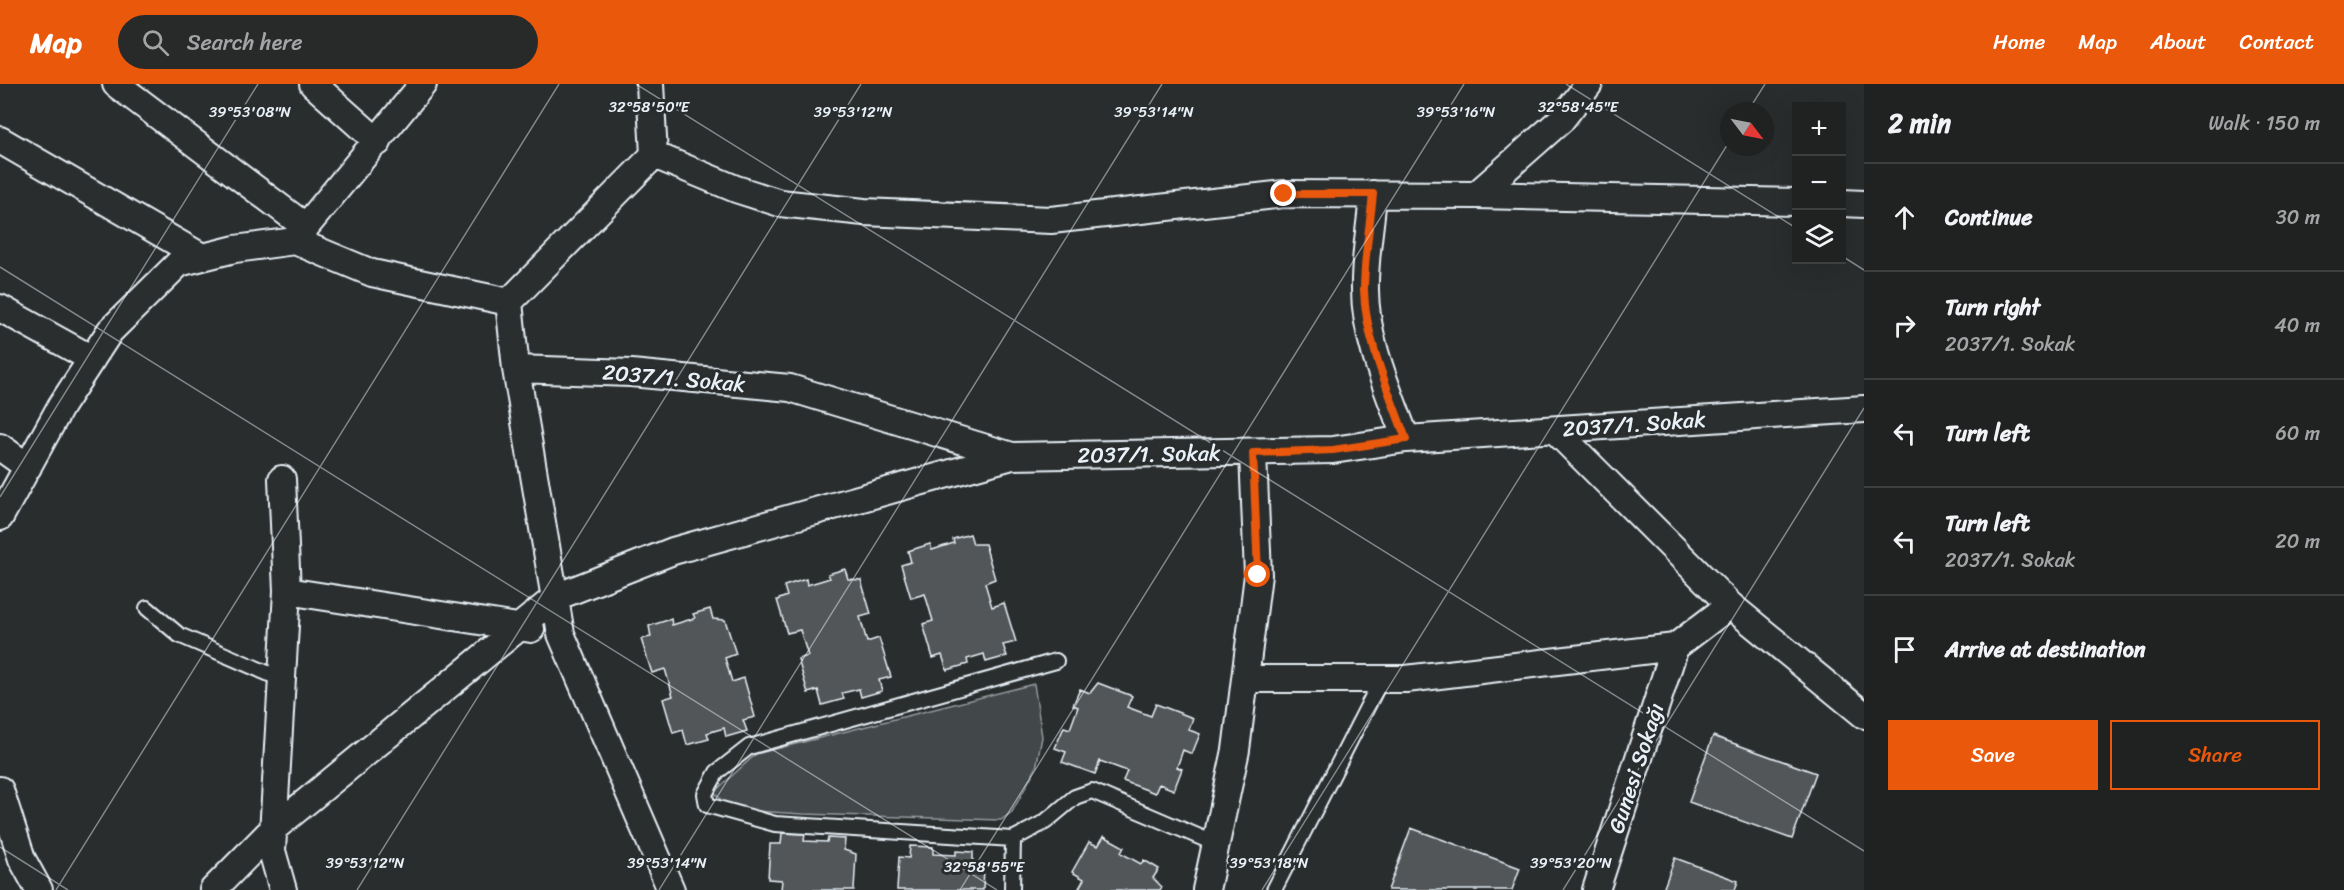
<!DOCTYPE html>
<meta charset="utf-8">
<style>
body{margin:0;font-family:Sriracha,sans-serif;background:#282a2a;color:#f1f3f6}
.controls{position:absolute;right:18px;top:18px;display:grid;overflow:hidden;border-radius:0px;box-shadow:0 6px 24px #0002}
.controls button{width:54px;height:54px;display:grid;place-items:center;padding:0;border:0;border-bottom:2px solid #3d3f40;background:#202222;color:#f1f3f6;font:30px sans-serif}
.compass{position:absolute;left:1720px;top:18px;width:54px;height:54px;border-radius:50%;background:#202222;box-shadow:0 6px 24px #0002;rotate:122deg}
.stop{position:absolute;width:18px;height:18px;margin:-14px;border:4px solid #ea580c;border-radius:50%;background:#fff}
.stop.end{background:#ea580c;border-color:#fff;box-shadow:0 2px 6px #0008}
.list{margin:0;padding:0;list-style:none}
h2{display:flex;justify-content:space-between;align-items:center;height:78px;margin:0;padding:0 24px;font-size:26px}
h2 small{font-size:20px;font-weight:400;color:#a2a4a5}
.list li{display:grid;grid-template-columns:39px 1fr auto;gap:18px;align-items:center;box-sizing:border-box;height:108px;padding:0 24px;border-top:2px solid #3d3f40}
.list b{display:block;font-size:22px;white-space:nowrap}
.list p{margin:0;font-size:20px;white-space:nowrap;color:#a2a4a5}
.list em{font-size:20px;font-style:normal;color:#a2a4a5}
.actions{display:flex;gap:12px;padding:18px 24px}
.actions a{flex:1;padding:14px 0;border:2px solid #ea580c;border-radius:0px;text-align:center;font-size:21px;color:#ea580c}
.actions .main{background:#ea580c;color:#fff}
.icon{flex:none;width:33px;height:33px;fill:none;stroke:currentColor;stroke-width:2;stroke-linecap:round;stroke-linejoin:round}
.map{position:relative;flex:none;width:1864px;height:806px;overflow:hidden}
header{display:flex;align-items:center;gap:36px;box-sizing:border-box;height:84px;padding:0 30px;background:#ea580c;color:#fff}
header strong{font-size:28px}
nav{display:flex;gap:33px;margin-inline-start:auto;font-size:21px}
.search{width:420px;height:54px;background:#282a2a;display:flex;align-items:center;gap:15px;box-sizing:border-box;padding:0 21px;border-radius:33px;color:#a2a4a5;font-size:22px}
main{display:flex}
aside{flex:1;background:#202222}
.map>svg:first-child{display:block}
</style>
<header>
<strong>Map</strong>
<div class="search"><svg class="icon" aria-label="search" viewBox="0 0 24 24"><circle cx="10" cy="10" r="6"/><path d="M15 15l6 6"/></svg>Search here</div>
<nav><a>Home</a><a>Map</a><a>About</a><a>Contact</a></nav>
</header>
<main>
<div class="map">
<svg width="1864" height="806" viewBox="0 0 1864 806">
<rect width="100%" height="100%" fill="#2a2d2e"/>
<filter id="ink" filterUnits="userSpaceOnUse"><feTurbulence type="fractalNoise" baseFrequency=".0167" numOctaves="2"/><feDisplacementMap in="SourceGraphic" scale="12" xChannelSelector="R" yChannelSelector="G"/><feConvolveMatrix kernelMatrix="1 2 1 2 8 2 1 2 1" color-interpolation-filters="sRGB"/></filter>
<g filter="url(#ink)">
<path fill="#424648" stroke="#959ca0" stroke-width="1.5" d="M1034 600 1042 653 1036 684 1012 728 1001 736 803 730 741 726 721 716 714 708 756 670Z"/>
<path fill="#535759" stroke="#e8f1f8" stroke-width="1.5" d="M970 450 973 460H985L995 495 985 499 992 523 1004 519 1016 558 1003 561 1007 572 986 578 984 570 967 575 968 580 947 586 942 571 933 574 923 540 933 537 925 510 911 514 901 481 911 478 908 467 930 460 932 466 954 459 953 455Z
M845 485 848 495 861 496 871 530 860 533 867 558 879 554 891 593 879 596 882 607 861 613 859 605 842 609 844 615 822 621 818 606 808 609 798 575 808 572 800 546 787 549 777 516 787 512 784 502 806 495 807 501 830 494 828 490Z
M710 525 713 535 725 536 736 570 725 574 732 598 744 594 755 633 743 636 747 647 726 653 724 644 707 649 709 655 687 661 683 646 673 649 663 615 673 612 665 585 652 589 641 555 651 553 649 542 671 535 672 541 695 534 693 530Z
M1098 599 1132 612 1127 623 1151 632 1156 620 1193 634 1189 646 1200 650 1192 670 1183 666 1177 683 1182 685 1174 706 1159 700 1155 709 1123 697 1127 687 1100 677 1095 690 1062 678 1066 668 1055 664 1064 643 1070 645 1078 623 1073 621 1080 605 1090 609Z
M1713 652 1816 689 1792 755 1689 718Z
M1411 744 1520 784 1512 806H1388Z
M782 749 805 750 804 757 827 758 828 754 845 755 844 766 856 770 854 806H781L782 796 768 795 770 760H781Z
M1104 752 1124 763 1121 769 1141 780 1144 776 1159 785 1153 794 1162 803 1160 806H1078L1084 795 1072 788 1089 758 1098 762Z
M910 762 933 763V770L956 771V767L973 768V779L984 783 983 806H897L899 773 909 774Z
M1675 774 1738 797 1735 806H1663Z"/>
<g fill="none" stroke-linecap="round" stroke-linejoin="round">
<defs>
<path id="service" d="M147 524 179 551 281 595
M1013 755 775 740 707 721 705 710 717 688 749 663 1056 577
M1012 806 1013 755 1045 738 1075 713 1092 707 1216 760
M1274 806 1381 596"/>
<path id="minor" d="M116 0 306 143
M313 0 378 58
M650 0 654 71 509 218 516 285 561 550 671 806
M0 56 202 173
M654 71 736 105 780 119 864 128 1051 136 1284 110 1476 111 1796 118
M1373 110C1371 141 1364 174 1365 206 1365 255 1389 309 1406 355
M1476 111 1561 36 1589 0
M1842 119 1864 120
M295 156 423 0
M0 224 92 275
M516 285 631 289 790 304 1012 372 1333 366 1406 355 1864 325
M1555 346 1730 521 1864 631
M0 363 28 383
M282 395 287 507 272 767 283 806
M0 433 61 322 110 247 179 179 235 165 295 157 372 189 509 218
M287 507 531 545
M1245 595H1406L1675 563 1730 521
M0 706 22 775 39 806
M213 806 273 745 556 513 673 467 1012 372
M1206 806 1236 666 1258 491 1253 369
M1596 806 1675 563"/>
</defs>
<use href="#service" stroke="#e8f1f8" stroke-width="18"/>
<use href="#minor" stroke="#e8f1f8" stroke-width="30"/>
<use href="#service" stroke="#2a2d2e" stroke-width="14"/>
<use href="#minor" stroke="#2a2d2e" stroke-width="26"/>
</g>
</g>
<g fill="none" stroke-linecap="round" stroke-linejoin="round" filter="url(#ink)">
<path stroke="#ea580c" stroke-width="8" d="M1258 491 1253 369 1333 366 1406 355C1390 311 1365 254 1364 206 1364 174 1370 141 1373 110H1284"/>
</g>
<path fill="none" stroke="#e8f1f8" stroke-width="1.5" stroke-opacity="0.45" d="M636 0 1864 767M1566 0 1796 144M1748 27 1765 0M1842 172 1864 186M0 183 997 806M0 413 258 0M0 763 68 806M56 806 559 0M357 806 861 0M659 806 1162 0M960 806 1464 0M1262 806 1729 58M1563 806 1864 324"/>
<g text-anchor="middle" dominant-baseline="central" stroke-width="6" stroke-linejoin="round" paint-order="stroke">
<g font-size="22" fill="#e8f1f8" stroke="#2a2d2e">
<text transform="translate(674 294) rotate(5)">2037/1. Sokak</text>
<text transform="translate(1634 340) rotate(-4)">2037/1. Sokak</text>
<text transform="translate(1149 370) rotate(-1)">2037/1. Sokak</text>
<text transform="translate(1636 684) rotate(-72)">Gunesi Sokağı</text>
</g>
</g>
<g font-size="15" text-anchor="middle" fill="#e8f1f8" stroke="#2a2d2e" stroke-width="6" stroke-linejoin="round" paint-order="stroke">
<text x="1578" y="28">32°58'45"E</text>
<text x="649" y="28">32°58'50"E</text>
<text x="250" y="33">39°53'08"N</text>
<text x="853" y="33">39°53'12"N</text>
<text x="1154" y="33">39°53'14"N</text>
<text x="1456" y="33">39°53'16"N</text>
<text x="365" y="784">39°53'12"N</text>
<text x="667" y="784">39°53'14"N</text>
<text x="1269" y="784">39°53'18"N</text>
<text x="1571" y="784">39°53'20"N</text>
<text x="984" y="788">32°58'55"E</text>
</g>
</svg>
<div class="controls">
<button>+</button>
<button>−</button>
<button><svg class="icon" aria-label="layers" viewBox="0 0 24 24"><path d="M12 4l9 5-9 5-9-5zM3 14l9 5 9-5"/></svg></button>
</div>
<svg class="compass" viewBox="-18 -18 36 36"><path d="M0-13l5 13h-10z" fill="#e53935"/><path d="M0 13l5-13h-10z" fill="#a2a4a5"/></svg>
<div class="stop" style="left:1258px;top:491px"></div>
<div class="stop end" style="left:1284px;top:110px"></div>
</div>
<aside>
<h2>2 min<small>Walk · 150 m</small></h2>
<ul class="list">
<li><svg class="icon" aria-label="ahead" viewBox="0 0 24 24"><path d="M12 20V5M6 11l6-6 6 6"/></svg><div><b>Continue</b></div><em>30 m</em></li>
<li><svg class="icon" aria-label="right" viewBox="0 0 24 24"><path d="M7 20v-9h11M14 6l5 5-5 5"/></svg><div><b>Turn right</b><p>2037/1. Sokak</p></div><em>40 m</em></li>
<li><svg class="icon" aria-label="left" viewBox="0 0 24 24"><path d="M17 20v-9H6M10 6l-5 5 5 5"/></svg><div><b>Turn left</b></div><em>60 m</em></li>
<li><svg class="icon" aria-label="left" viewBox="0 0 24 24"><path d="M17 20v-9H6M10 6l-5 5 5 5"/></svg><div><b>Turn left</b><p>2037/1. Sokak</p></div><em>20 m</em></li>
<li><svg class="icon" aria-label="arrive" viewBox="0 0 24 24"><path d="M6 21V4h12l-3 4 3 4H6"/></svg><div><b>Arrive at destination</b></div></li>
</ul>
<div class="actions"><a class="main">Save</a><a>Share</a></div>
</aside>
</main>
